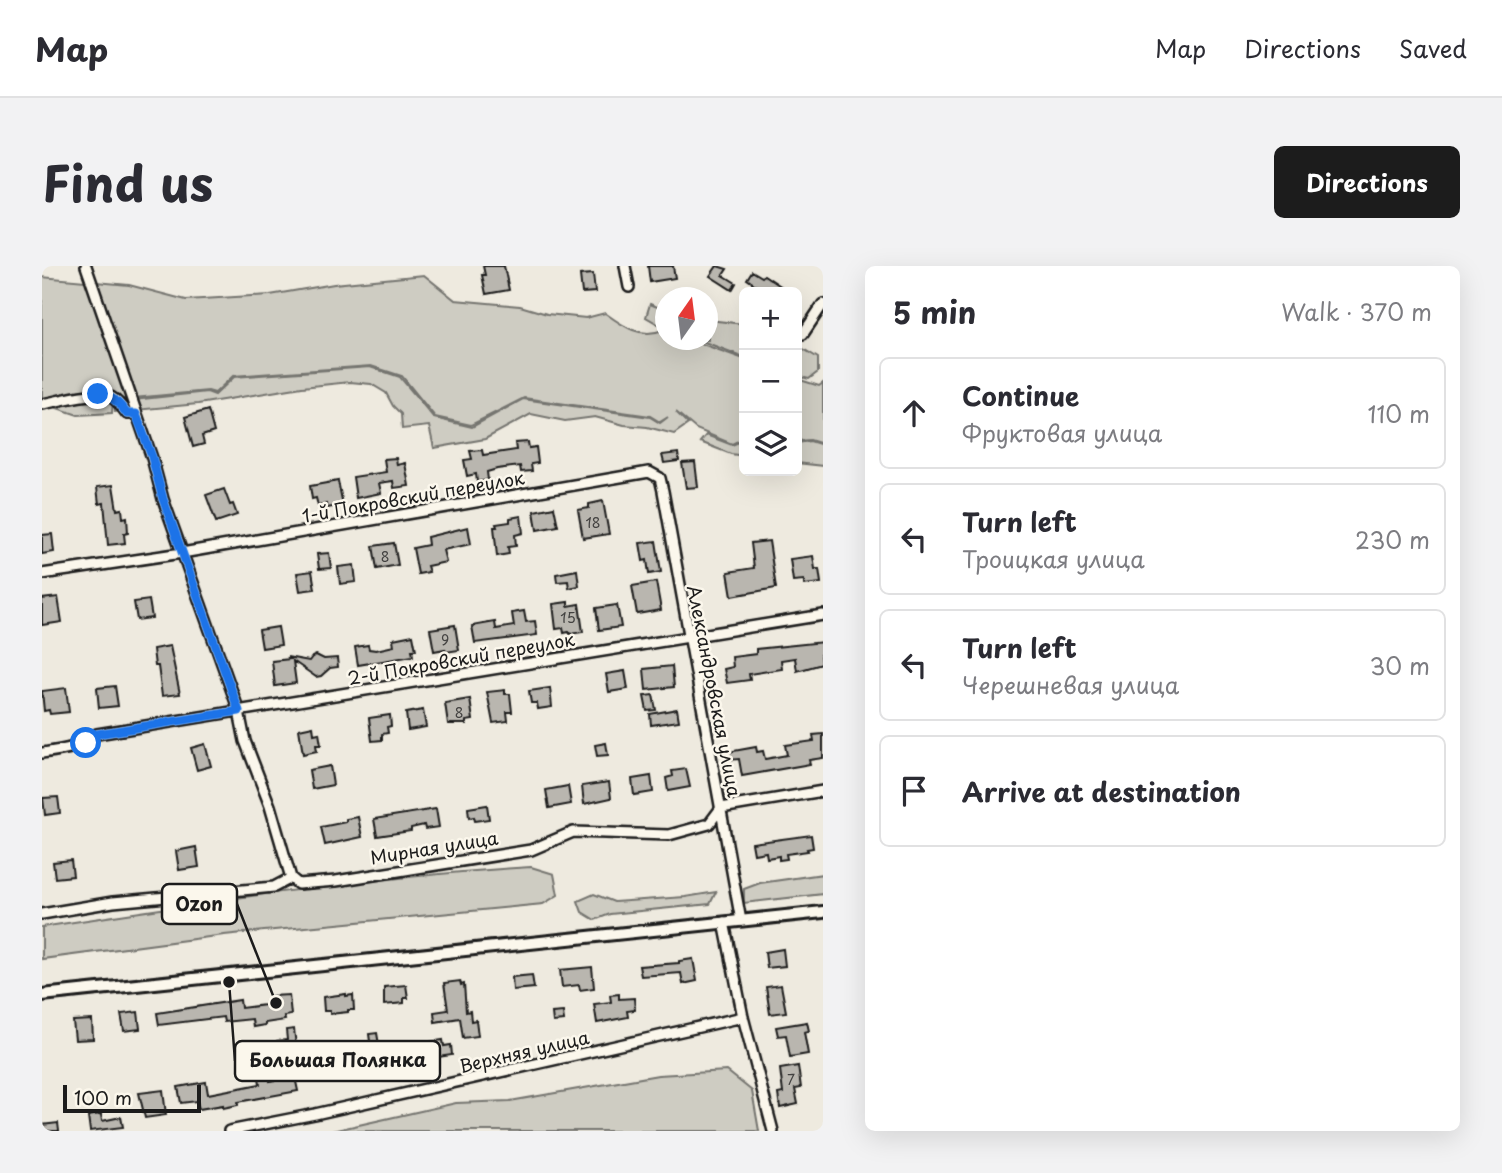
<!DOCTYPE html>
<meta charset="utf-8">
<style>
body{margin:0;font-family:"Playpen Sans",sans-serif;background:#f2f2f3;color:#2b2b33}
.controls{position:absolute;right:21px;top:21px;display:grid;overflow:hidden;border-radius:10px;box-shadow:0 7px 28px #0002}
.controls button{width:63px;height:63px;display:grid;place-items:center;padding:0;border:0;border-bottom:2px solid #e1e1e2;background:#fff;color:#2b2b33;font:35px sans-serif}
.compass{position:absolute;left:613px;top:21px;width:63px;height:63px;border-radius:50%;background:#fff;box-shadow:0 7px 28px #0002;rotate:14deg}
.scale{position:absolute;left:21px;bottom:18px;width:138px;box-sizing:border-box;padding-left:7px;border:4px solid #1c1c1c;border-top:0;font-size:19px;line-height:24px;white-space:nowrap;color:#1c1c1c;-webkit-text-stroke:5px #fbf7ec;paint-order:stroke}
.stop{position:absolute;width:21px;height:21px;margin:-16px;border:5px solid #1a73e8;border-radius:50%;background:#fff}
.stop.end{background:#1a73e8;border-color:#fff;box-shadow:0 2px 7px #0008}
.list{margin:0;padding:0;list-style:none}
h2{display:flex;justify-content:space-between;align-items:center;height:91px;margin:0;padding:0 28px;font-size:30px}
h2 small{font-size:23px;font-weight:400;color:#7c7c81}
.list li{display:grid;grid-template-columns:46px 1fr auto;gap:21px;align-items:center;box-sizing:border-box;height:112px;margin:0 14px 14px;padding:0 14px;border:2px solid #e1e1e2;border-radius:10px}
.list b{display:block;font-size:26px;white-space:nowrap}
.list p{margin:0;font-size:23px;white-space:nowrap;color:#7c7c81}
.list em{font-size:23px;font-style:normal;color:#7c7c81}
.icon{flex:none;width:38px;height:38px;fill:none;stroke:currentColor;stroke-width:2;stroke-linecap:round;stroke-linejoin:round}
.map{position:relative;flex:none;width:781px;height:865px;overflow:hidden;border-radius:10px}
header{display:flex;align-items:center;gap:42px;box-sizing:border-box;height:98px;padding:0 35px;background:#fff;border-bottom:2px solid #e1e1e2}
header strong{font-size:33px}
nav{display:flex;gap:38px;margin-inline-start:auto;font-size:24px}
.intro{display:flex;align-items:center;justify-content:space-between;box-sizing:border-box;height:168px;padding:0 42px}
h1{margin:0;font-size:49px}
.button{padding:18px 32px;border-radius:10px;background:#1c1c1c;color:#fff;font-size:24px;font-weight:700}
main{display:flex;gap:42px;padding:0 42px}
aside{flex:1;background:#fff;border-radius:10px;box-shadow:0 7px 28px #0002}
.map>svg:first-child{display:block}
</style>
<header>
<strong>Map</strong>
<nav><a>Map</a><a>Directions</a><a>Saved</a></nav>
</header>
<div class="intro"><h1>Find us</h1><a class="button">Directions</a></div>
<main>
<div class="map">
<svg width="781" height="865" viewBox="0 0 781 865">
<rect width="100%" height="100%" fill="#eeeadf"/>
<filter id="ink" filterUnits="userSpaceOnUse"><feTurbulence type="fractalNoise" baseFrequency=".0143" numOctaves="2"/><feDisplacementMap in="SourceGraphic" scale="14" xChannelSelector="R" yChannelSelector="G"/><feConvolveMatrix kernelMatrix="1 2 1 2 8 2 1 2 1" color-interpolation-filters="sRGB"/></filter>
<g filter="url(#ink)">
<path fill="#ceccc2" stroke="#75746f" stroke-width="2" d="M382 9 413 34 478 40 505 48 544 52 563 47C581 60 598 73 621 64L623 65 624 74H649L702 93V172L690 178 654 163 634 146 646 158 632 168 605 161 582 159 553 151 523 155 489 148 443 173 392 182 387 160 360 163 359 148 351 140 344 127 329 118 308 116 260 121 156 138 73 146V136L165 126 173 129 192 111 328 101 358 111 392 152 430 161 481 133 608 151 618 157 626 151 618 156 608 150 482 132 429 159 393 151 360 110 329 100 191 110 173 127 166 125 71 134 70 147 36 149 0 137V11L87 19 144 34 228 29 292 18Z
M608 38 623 44V62L604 51Z
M666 54 702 58V91L657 74H666Z
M755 79 776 92V106L767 113 755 110Z
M755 113 777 120 781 117V178L768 174 755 175Z
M664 169 690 179 702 174V190L689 188 658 176Z
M768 175 781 179V200L755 197V177Z
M489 601 512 608 516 629 501 638 182 669 0 693V661C162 636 326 611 489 601Z
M781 608V628L702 637V623L718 617Z
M674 626 668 638 568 648 553 654 540 646 536 635 552 628 572 636 643 631Z
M685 805 710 825 717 865H290L414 837 468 835 616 809Z"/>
<path fill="#b9b6af" stroke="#1c1c1c" stroke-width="2" d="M441 0H462L467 24 444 28 440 9H443Z
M606 0H631L633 12 608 16Z
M675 0 685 3 681 9 694 17 690 24 668 10Z
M710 5 720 11 722 9 740 21 736 26H711L715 20 705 13Z
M551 8 553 26 540 27 538 9Z
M166 144 172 166 160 170 162 178 151 181 143 151Z
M486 176 487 182 494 181 496 197 489 198 490 205 479 206 478 200 455 203 445 206 446 214 435 216 434 208 425 210 422 194 430 193 428 185 440 184 441 189 474 184 473 177Z
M636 187 637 195 622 197 620 189Z
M354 192 355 199 363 197 367 220 352 222 351 215 337 217 339 227 314 232 311 211 344 206 342 193Z
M653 196 656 221 644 222 640 197Z
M296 215 301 239 285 242 284 238 276 240 274 232 270 233 268 220Z
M71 219 75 244 80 243 81 252 85 251 86 267 82 268 83 277 66 279 62 237 57 238 55 221Z
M182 223 188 239 191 238 195 249 174 256 164 229Z
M561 235 567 268 541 272 536 244 547 242V238Z
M512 241 516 260 495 264 492 245Z
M479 250 481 267 473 269 474 280 466 281 467 288 455 290 452 261H455L454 258 468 256V252Z
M426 261 429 278 401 284 404 296 385 300 387 306 376 308 371 282 386 279 385 271Z
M10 268 12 286 0 288V269Z
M614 275 619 306 607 308 605 294 601 295 598 277Z
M727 275 734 322 690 330 686 306 712 302 709 277Z
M352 277 356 299 335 303 331 280Z
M287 287 289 302 277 303 275 288Z
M771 290 773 303H777L779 317 762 319V314L751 315 748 293Z
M312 299 314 316 298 318 296 301Z
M535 304 537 320 527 322 526 315 515 316 514 308Z
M270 305 273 323 258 325 255 307Z
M614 316 619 344 595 348 590 320Z
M16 331 20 356 0 359V333Z
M107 334 110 352 95 354 92 336Z
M526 336V340L537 338 541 366 528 368 527 366 522 367 521 362 514 363 511 338Z
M575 339 579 361 557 364 554 342Z
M482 345 484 356 493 355 495 369 433 377 430 360 453 356 454 363 472 360 470 347Z
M413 359 417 384 404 386 403 383 392 385 388 363Z
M236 361 239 379 220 382 217 364Z
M371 369 374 384H370L371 390 316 399 313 381 326 379 327 383 334 384 352 380 351 373Z
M781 376V389H779L780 398 755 405 753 392 739 394 740 403 707 408 708 414 685 417 682 403 691 401 690 391 714 388V383Z
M128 380 138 428 120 430 116 400H113L111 383Z
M274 389 282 393 295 392 296 401 288 402 279 410 274 411 251 395 254 417 233 420 230 395 248 393 245 391 267 395 270 391Z
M630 400 632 421 604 424 602 403Z
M583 405 586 423 567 426 564 408Z
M73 420 76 440 57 442 55 422Z
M24 422 27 446 8 448 7 444 2 445 0 425Z
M508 422 510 441 496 443 495 437H489L487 425Z
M463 424V428H468L470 446H465L466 455 451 457 445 426Z
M611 429 614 444 605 445 602 430Z
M428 433 431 454 424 455V458H406L403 437Z
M635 443 637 455 609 459 608 448Z
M381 444 384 461 366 464 364 447Z
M348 449 349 460 345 461 346 467 340 468V474L330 475 327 452Z
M271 460 272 468 277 467 279 479H274L275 485 261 488 257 463Z
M781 468V492L767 494 768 498 700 510 697 493 687 494 686 486 714 481 715 486 721 485 723 493 745 489 743 479 772 475 771 469Z
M564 477 566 489 555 490 553 479Z
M163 478 169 500 155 504 149 482Z
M288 500 291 519 270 523 267 504Z
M644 503 648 521 626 525 624 512 631 510 630 505Z
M609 510 611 526 592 529 590 513Z
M567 516 569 532 542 538 540 520Z
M526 520 529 538 507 542 504 524Z
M16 531 18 547 3 549 1 532Z
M445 539 447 553 433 555 432 551 427 552 426 542Z
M394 543 397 561 383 563 382 559 369 562V565L335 570 332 553Z
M316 551 320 571 283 579 279 561 304 556V553Z
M769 569 771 582 765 583 766 585 744 588 745 593 737 594V590L725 592 724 586 712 588 710 577Z
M154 581 157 601 137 604 134 585Z
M29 594 31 610 13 612 11 596Z
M741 683 743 700 725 702 723 686Z
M651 693 655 715 641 718 639 707 599 710 597 700 637 697V695Z
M550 701 552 722 538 724 537 719 520 721 518 704Z
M490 709 492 722 471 724 470 711Z
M418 715 419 719 422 718 424 746 428 745 429 755 434 754 436 770 421 772 418 752 393 756 392 746 406 744 402 717Z
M364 719 366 732H362V737L342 739V721Z
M739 719 744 746 728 748 724 721Z
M304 728V730L311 729 312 744H306V746L288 748V745H282L281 731Z
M577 728V733L592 732 593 744 585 745 586 751 555 757 552 738 569 736 568 729Z
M247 729 249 749 242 750 243 754 223 757V759L211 761 210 753 182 756 181 751 117 759 115 747 198 734 199 742 223 739V736H230V730Z
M96 746 98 763 82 765 79 748Z
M521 746 522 755 511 756 510 747Z
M50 754 51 773 33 774 31 755Z
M765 756 767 765 762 766 766 788 748 791 744 769 736 770 734 761Z
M252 763 254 780 236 782 235 775 245 774 244 764Z
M335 767 338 785 357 782 358 794 350 795 351 803 332 806 327 768Z
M401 774 402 780 409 779 410 789 389 792 387 776Z
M756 800 759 822 753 823 756 838 738 842 736 828 741 827 738 803Z
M228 810V815L253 811 256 825 196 836V839L181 842V839L157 843 155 835 139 837 136 821 164 816 166 828 218 818 217 811Z
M121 824 124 849 103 852 97 827Z
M59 848 60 855 79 851 81 861 48 865 46 850Z
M16 857 17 865H0V859Z"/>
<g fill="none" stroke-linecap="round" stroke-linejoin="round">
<defs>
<path id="minor" d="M44 0 110 192 121 233 197 445 203 475 228 540 249 612
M583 0 587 21
M761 68 781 38
M0 138C17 135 54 124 69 131 76 135 80 141 85 148H94
M0 308 140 287 607 206 618 212 621 225 699 655
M0 487C21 484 39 482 55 468L781 349
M0 648 71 636 232 621 249 612 256 618 294 615 489 584 531 566 627 569 667 558 679 542 781 525
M682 656 701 751 731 865
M187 865 273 848 701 751"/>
<path id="tertiary" d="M0 729 781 646"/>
</defs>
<use href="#minor" stroke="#1c1c1c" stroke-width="14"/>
<use href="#tertiary" stroke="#1c1c1c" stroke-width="16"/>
<use href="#minor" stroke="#fbf7ec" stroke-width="9"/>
<use href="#tertiary" stroke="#fbf7ec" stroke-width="10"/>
</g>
</g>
<g fill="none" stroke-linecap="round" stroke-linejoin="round" filter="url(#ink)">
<path stroke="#1a73e8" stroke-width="9" d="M44 477 55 468 197 445 121 233 110 191 94 148H85C77 137 71 130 56 128"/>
</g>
<g text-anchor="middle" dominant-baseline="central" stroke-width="5" stroke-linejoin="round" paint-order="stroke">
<g font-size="14" fill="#434241">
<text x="551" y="256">18</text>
<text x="343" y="290">8</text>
<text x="526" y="351">15</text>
<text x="403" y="373">9</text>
<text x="417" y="446">8</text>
<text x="749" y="813">7</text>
</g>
<g font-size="18" fill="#1c1c1c" stroke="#fbf7ec">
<text transform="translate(371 230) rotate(-10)">1-й Покровский переулок</text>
<text transform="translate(419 392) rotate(-10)">2-й Покровский переулок</text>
<text transform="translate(673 425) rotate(79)">Александровская улица</text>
<text transform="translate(392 581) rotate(-9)">Мирная улица</text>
<text transform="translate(482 785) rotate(-13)">Верхняя улица</text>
</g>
</g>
<path fill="none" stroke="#1c1c1c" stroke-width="2.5" d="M234 737L195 638M187 716L193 795"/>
<g fill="#1c1c1c" stroke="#fbf7ec" stroke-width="2.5">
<circle cx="234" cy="737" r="7"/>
<circle cx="187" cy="716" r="7"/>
</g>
<g fill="#fbf7ec" stroke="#1c1c1c" stroke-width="2.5">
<rect x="120" y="618" width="75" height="40" rx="7"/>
<rect x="193" y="775" width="205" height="40" rx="7"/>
</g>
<g font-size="19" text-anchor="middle" font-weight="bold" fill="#1c1c1c">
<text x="157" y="645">Ozon</text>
<text x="296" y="801">Большая Полянка</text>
</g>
</svg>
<div class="controls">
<button>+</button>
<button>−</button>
<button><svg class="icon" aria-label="layers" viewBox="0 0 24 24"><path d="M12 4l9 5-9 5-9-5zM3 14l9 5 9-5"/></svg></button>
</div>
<svg class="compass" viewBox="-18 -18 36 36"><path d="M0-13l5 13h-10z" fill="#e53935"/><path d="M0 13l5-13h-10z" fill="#7c7c81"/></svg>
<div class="scale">100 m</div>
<div class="stop" style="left:44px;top:477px"></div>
<div class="stop end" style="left:56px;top:128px"></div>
</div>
<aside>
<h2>5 min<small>Walk · 370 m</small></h2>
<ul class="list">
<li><svg class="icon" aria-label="ahead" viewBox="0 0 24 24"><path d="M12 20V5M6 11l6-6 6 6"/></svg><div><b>Continue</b><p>Фруктовая улица</p></div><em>110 m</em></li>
<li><svg class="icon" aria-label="left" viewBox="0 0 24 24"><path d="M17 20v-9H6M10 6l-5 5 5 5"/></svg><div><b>Turn left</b><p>Троицкая улица</p></div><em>230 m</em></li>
<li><svg class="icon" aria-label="left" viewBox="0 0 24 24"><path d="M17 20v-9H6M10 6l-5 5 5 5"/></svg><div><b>Turn left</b><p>Черешневая улица</p></div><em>30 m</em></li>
<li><svg class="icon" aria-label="arrive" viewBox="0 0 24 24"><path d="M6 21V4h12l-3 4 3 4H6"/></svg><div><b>Arrive at destination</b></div></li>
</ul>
</aside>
</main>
